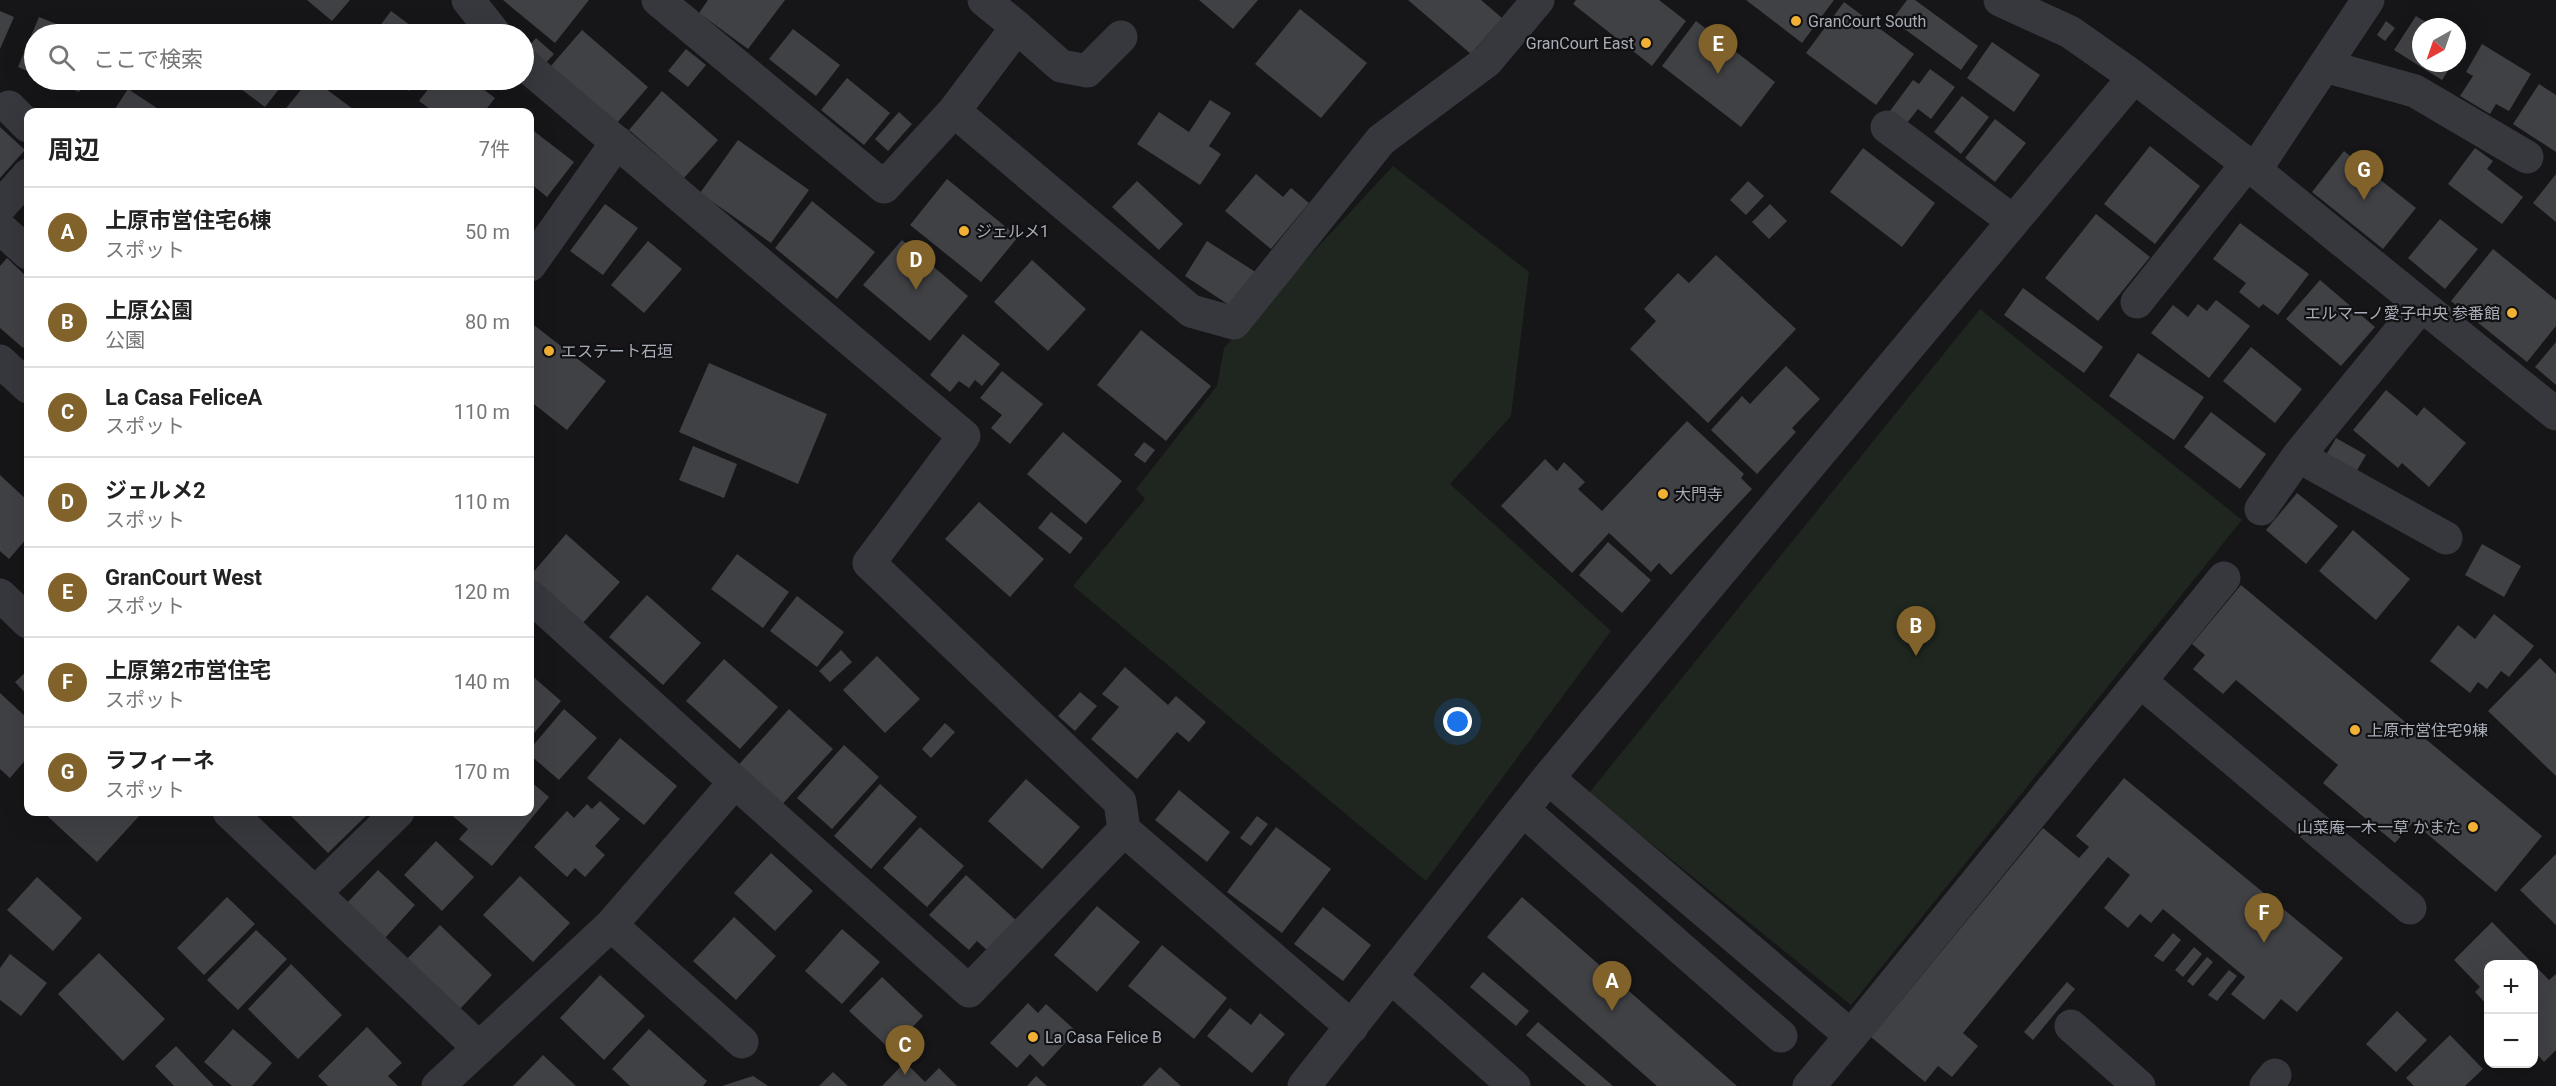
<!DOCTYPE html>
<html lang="ja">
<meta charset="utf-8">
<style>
body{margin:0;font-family:Roboto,"Noto Sans JP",sans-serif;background:#f6f6f6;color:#222}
.controls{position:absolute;right:18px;bottom:18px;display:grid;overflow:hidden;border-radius:12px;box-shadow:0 6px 24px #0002}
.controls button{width:54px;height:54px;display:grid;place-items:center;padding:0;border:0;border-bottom:2px solid #e0e0e0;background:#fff;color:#222;font:30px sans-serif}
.compass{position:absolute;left:2412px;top:18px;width:54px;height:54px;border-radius:50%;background:#fff;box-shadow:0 6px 24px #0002;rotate:220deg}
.you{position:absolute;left:1458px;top:722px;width:21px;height:21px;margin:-15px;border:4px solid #fff;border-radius:50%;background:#1a73e8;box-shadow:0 0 0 9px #1a73e833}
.badge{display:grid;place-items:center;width:39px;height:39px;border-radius:50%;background:#80622a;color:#fff;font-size:20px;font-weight:700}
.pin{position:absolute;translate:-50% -50px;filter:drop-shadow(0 2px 3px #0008)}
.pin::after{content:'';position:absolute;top:32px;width:21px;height:18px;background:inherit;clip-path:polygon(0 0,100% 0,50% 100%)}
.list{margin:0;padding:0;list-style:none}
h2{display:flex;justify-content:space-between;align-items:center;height:78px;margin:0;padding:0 24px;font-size:26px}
h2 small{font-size:20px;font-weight:400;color:#767676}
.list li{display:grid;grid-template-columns:39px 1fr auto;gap:18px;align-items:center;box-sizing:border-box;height:90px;padding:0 24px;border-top:2px solid #e0e0e0}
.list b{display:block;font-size:22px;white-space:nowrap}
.list p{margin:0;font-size:20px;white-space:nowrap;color:#767676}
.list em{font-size:20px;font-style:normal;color:#767676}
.icon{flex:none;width:33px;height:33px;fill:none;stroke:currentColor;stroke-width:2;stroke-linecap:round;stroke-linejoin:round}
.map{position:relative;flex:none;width:2556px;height:1086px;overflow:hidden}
.search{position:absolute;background:#fff;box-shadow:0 6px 24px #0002;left:24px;top:24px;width:510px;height:66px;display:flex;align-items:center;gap:15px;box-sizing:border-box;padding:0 21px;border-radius:33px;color:#767676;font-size:22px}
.panel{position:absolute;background:#fff;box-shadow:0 6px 24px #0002;left:24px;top:108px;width:510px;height:708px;border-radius:12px}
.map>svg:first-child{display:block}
</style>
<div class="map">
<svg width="2556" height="1086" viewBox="0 0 2556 1086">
<rect width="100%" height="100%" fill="#161618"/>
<path fill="#1e261f" d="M1393 166 1529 272 1511 416 1450 484 1611 631 1426 881 1073 586 1145 499 1136 489 1217 386 1224 348Z
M1980 309 2242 520 1851 1005 1589 793Z"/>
<path fill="#404145" d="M307 0H350L332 21Z
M503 0H589L555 43Z
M708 0H785L748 49 699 13Z
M1199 0H1258L1233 29Z
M1408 0H1481L1502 18 1471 54Z
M1576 0H1659L1686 21 1652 66 1573 4Z
M1746 0H1834L1802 43Z
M1907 0H1915L1978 46 1961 70 1892 20Z
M1844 2 1914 54 1876 105 1806 53Z
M1300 9 1367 63 1321 118 1255 64Z
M0 11 14 17 0 49Z
M391 11 422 34H374Z
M2416 16 2434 27H2421V63H2453L2442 80 2394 50Z
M39 17 81 34H34V74L18 67Z
M1696 21 1775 82 1741 127 1662 66Z
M2386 21 2395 28 2385 41 2377 35Z
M793 29 840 65 816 96 769 59Z
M582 30 648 87 616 124 550 67Z
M536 38 554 54 543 66 525 50Z
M1992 42 2040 75 2014 112 1967 78Z
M2482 44 2531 74 2509 111 2496 104 2490 114 2460 96 2473 76 2466 72Z
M686 49 706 65 688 87 668 71Z
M1930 69 1955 87 1931 119 1918 109 1907 123 1890 111 1913 80 1919 84Z
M847 78 890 113 864 145 821 110Z
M49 80H85L79 92Z
M229 80H286L265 107Z
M309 80H314L357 112H283Z
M394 80H418L409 91Z
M435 80H471L495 98 484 112H434L419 101Z
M2539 84 2556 95V152L2513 124Z
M128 89 163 112H113Z
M662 91 718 140 684 178 629 130Z
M1962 96 1989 117 1961 154 1934 132Z
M1210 100 1231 113 1209 146 1221 154 1200 185 1137 144 1159 112 1189 132Z
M899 112 912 124 888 151 875 139Z
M1995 119 2026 143 1995 182 1965 158Z
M0 127 25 150 0 178Z
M530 128 574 162 547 197 530 183Z
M738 140 809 190 771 243 700 193Z
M2150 146 2200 186 2155 244 2104 204Z
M1863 148 1935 203 1902 247 1830 192Z
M2475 148 2493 161 2487 169 2523 197 2502 224 2448 184Z
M2344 151 2416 208 2383 249 2312 192Z
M1256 174 1283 197 1291 188 1309 203 1271 249 1225 211Z
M2556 174V222L2533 203Z
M947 179 1018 237 981 282 910 225Z
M1137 181 1183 224 1159 250 1112 207Z
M1748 181 1764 196 1746 215 1730 200Z
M812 201 875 252 837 299 775 248Z
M605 204 638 228 603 275 570 251Z
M1770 204 1787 221 1769 239 1752 222Z
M2096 214 2150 257 2098 321 2045 278Z
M2440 219 2478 249 2445 289 2408 258Z
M2240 223 2309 274 2278 315 2263 304 2259 308 2239 292 2246 283 2213 259Z
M902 240 968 296 930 341 863 285Z
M648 241 682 269 644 313 611 285Z
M1207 241 1257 273 1235 309 1185 276Z
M2493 249 2556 300V326L2527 362 2451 301Z
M1716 255 1796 329 1708 423 1630 349 1656 321 1644 309 1678 273 1689 283Z
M7 258 28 278V342L23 348 0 328V266Z
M1032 260 1086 309 1048 351 994 302Z
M2320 280 2375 327 2341 366 2286 319Z
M2023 288 2103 347 2084 373 2004 315Z
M2216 300 2250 326 2209 378 2151 333 2173 305 2188 317 2198 304 2207 311Z
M530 322 606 381 567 430 530 401Z
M1141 330 1211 386 1166 441 1097 385Z
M963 334 1000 364 982 386 975 380 969 388 959 381 950 392 930 375Z
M2556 342V385L2535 367Z
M2251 347 2302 389 2275 423 2223 381Z
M2138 353 2204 397 2174 440 2109 396Z
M709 363 827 414 798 484 679 432Z
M1786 366 1820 399 1792 428 1796 432 1757 474 1711 430 1742 396 1750 404Z
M1002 371 1043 404 1010 444 991 428 1002 415 980 398Z
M2386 390 2417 416 2424 407 2466 443 2429 487 2402 463 2398 468 2353 430Z
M2211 412 2266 454 2240 489 2184 447Z
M1687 421 1744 474 1741 478 1752 489 1671 575 1659 563 1651 572 1609 533 1572 573 1501 506 1545 459 1557 471 1564 462 1585 482 1578 489 1602 511Z
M1063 432 1122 481 1086 524 1027 474Z
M2336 438 2366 455 2356 472 2326 455Z
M1144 442 1155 450 1145 463 1134 455Z
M693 446 737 464 724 498 679 480Z
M0 475 28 501V537L9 559 0 551Z
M2297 493 2338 526 2306 564 2266 530Z
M979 502 1044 559 1010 597 945 539Z
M1051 512 1083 538 1070 554 1038 528Z
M2353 530 2410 579 2376 620 2319 571Z
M566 534 620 582 582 624 530 576Z
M1608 542 1651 580 1622 613 1579 575Z
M2482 544 2521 566 2504 597 2465 575Z
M737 554 789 592 763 628 711 589Z
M2241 585 2542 836 2496 892 2413 822 2395 843 2323 783 2338 765 2236 680 2223 694 2193 669 2205 655 2192 644Z
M647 595 701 643 663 685 609 637Z
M797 596 844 632 817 667 770 631Z
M2494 614 2534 646 2509 677 2501 671 2487 689 2478 682 2470 693 2430 661 2458 625 2475 639Z
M841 650 852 662 830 682 819 671Z
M877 656 920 699 885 733 843 690Z
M2540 658 2556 674V776L2488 711Z
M724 659 778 707 740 749 686 701Z
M1125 667 1168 705 1176 696 1206 722 1189 742 1177 732 1137 779 1091 739 1119 707 1102 694Z
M28 670V696L15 682Z
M530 674 561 701 530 738Z
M1080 692 1097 706 1075 731 1058 716Z
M0 693 28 719V757L10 778 0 769Z
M564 709 597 738 559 780 530 755V749Z
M789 709 833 749 777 810 733 771Z
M945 723 955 732 931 758 922 749Z
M620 738 677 786 644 825 587 778Z
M844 745 879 777 832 829 797 798Z
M2124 778 2343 958 2297 1012 2281 999 2264 1020 2231 994 2245 977 2163 909 2151 923 2140 914 2128 928 2104 908 2130 875 2108 857 1963 1033 1978 1046 1952 1077 1938 1066 1925 1082 1871 1037 2043 828 2079 858 2089 847 2076 836Z
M1026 779 1080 827 1042 869 988 821Z
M530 781 549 797 492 866 459 839 468 829 448 812H530Z
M880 784 917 817 871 869 834 836Z
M1179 790 1230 832 1207 862 1155 820Z
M600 801 620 819 595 846 605 855 585 877 575 868 567 877 534 847 567 811 574 818 587 804 592 809Z
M43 812H137L140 815 97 862Z
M287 812H361L366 816 328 853Z
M1257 816 1268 824 1251 846 1240 838Z
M920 827 964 866 927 907 883 868Z
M1276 827 1331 869 1282 933 1227 892Z
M436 841 474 877 442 911 404 875Z
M771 853 813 891 775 931 734 893Z
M2556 854V925L2520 890Z
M378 870 415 905 385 938 347 903Z
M966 875 1018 922 989 952 977 941 969 950 929 915Z
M520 876 570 923 533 962 483 915Z
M37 877 82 918 53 951 7 910Z
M227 897 255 924 204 975 177 948Z
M1522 897 1737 1086H1657L1487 937Z
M1097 906 1140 942 1097 992 1054 955Z
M1323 907 1371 945 1343 981 1294 944Z
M734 917 776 956 736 1000 693 961Z
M2492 922 2549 980 2556 974V1050L2544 1062 2534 1051V964H2488V1006L2475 992 2480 987 2454 960Z
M440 925 492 975 458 1011 405 961Z
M842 929 880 962 842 1004 805 971Z
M256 930 287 959 238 1010 207 980Z
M2173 933 2181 940 2163 962 2154 956Z
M1162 945 1227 998 1194 1039 1128 986Z
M2194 947 2202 954 2183 977 2175 970Z
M99 953 165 1019 123 1061 58 994Z
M10 954 47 983 21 1016 0 1000V968Z
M2207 957 2213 962 2193 986 2187 981Z
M291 964 342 1015 298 1059 248 1009Z
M2229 970 2237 976 2217 1001 2208 995Z
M1483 972 1529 1011 1516 1026 1470 987Z
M600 975 645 1016 604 1060 560 1018Z
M882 977 923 1016 891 1050 849 1011Z
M2067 982 2075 989 2033 1040 2024 1032Z
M1028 1003 1038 1013 1046 1004 1076 1031 1043 1067 1030 1054 1017 1068 990 1043Z
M1230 1008 1251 1025 1260 1013 1285 1034 1252 1073 1207 1036Z
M2397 1011 2427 1040 2396 1072 2366 1044Z
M1538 1022 1613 1086H1586L1526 1035Z
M367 1027 402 1063 388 1076 398 1086H328L318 1076Z
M233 1029 272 1063 252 1086H232L204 1062Z
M649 1029 707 1081 703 1086H630L612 1069Z
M2450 1035 2483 1069 2465 1086H2414L2406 1078Z
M176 1046 214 1086H174L155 1066Z
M543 1055 576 1086H513Z
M905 1062 925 1082 939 1068 957 1086H882Z
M1160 1067 1181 1086H1142Z
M833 1072 848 1086H819Z
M753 1076 768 1086H722Z
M1036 1076 1047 1086H1027Z"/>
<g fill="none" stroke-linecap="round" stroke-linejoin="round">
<path stroke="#37383d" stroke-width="33" d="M468 0 495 34
M658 0 884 187 954 111 1017 27 984 0
M2000 0 2070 32 2134 77 2255 170 2556 414
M1017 27 1061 66 1087 71 1121 37
M524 64 964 436 869 563 1120 802 1124 830 1352 1027
M2325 66 2415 91 2527 157
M9 107 28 126
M954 111 1191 311 1234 323 1381 140 1487 61 1538 0
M1887 127 2013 221
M2255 170 2368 0
M0 207 28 175
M0 228 28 253
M530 265 617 142
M2137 302 2247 164
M0 361 28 387
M2298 456 2446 538
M2261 509 2298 456 2421 306
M0 595 28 622
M530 596 735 782
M2140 681 2410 908
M1548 778 1851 1036 1809 1086
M1523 810 1781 1036
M229 812 479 1048 611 925 735 782 969 991 1124 830
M315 893 398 812
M611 925 742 1042
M1391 977 1514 1086
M2071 1026 2139 1086
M1851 1036 2224 578
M438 1086 479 1048
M1304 1086 1548 778 2134 77
M2266 1086 2275 1075"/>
</g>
<g fill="#f2b134" stroke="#111113" stroke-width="2">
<circle cx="1796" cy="21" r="6"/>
<circle cx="1646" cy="43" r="6"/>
<circle cx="964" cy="231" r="6"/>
<circle cx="2512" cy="313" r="6"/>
<circle cx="549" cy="351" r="6"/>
<circle cx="1663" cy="494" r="6"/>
<circle cx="2355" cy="730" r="6"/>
<circle cx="2473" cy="827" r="6"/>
<circle cx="1033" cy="1037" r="6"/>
</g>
<g text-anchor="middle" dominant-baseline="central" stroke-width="4.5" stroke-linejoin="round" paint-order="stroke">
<g font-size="16" fill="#a8adb8" stroke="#111113" text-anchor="start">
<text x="1808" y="21">GranCourt South</text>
<text x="1634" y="43" text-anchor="end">GranCourt East</text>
<text x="976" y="231">ジェルメ1</text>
<text x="2500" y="313" text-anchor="end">エルマーノ愛子中央 参番館</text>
<text x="561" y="351">エステート石垣</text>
<text x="1675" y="494">大門寺</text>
<text x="2367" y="730">上原市営住宅9棟</text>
<text x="2461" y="827" text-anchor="end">山菜庵一木一草 かまた</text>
<text x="1045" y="1037">La Casa Felice B</text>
</g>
</g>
</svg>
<div class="controls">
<button>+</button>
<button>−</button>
</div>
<svg class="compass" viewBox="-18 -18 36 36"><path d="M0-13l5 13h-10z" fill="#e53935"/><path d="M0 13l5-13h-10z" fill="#767676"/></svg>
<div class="you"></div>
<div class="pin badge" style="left:1612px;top:1011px">A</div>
<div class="pin badge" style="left:1916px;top:656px">B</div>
<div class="pin badge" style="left:905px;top:1075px">C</div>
<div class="pin badge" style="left:916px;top:290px">D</div>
<div class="pin badge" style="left:1718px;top:74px">E</div>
<div class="pin badge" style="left:2264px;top:943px">F</div>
<div class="pin badge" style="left:2364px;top:200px">G</div>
<div class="search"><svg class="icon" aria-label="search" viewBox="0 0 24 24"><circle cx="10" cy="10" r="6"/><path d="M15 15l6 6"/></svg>ここで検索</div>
<section class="panel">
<h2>周辺<small>7件</small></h2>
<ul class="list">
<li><span class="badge">A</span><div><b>上原市営住宅6棟</b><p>スポット</p></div><em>50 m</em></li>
<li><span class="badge">B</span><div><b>上原公園</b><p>公園</p></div><em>80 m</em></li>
<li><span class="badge">C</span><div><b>La Casa FeliceA</b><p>スポット</p></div><em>110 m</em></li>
<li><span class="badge">D</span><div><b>ジェルメ2</b><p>スポット</p></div><em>110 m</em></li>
<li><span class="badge">E</span><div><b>GranCourt West</b><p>スポット</p></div><em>120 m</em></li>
<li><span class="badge">F</span><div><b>上原第2市営住宅</b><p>スポット</p></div><em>140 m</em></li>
<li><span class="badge">G</span><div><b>ラフィーネ</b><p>スポット</p></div><em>170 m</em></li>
</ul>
</section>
</div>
